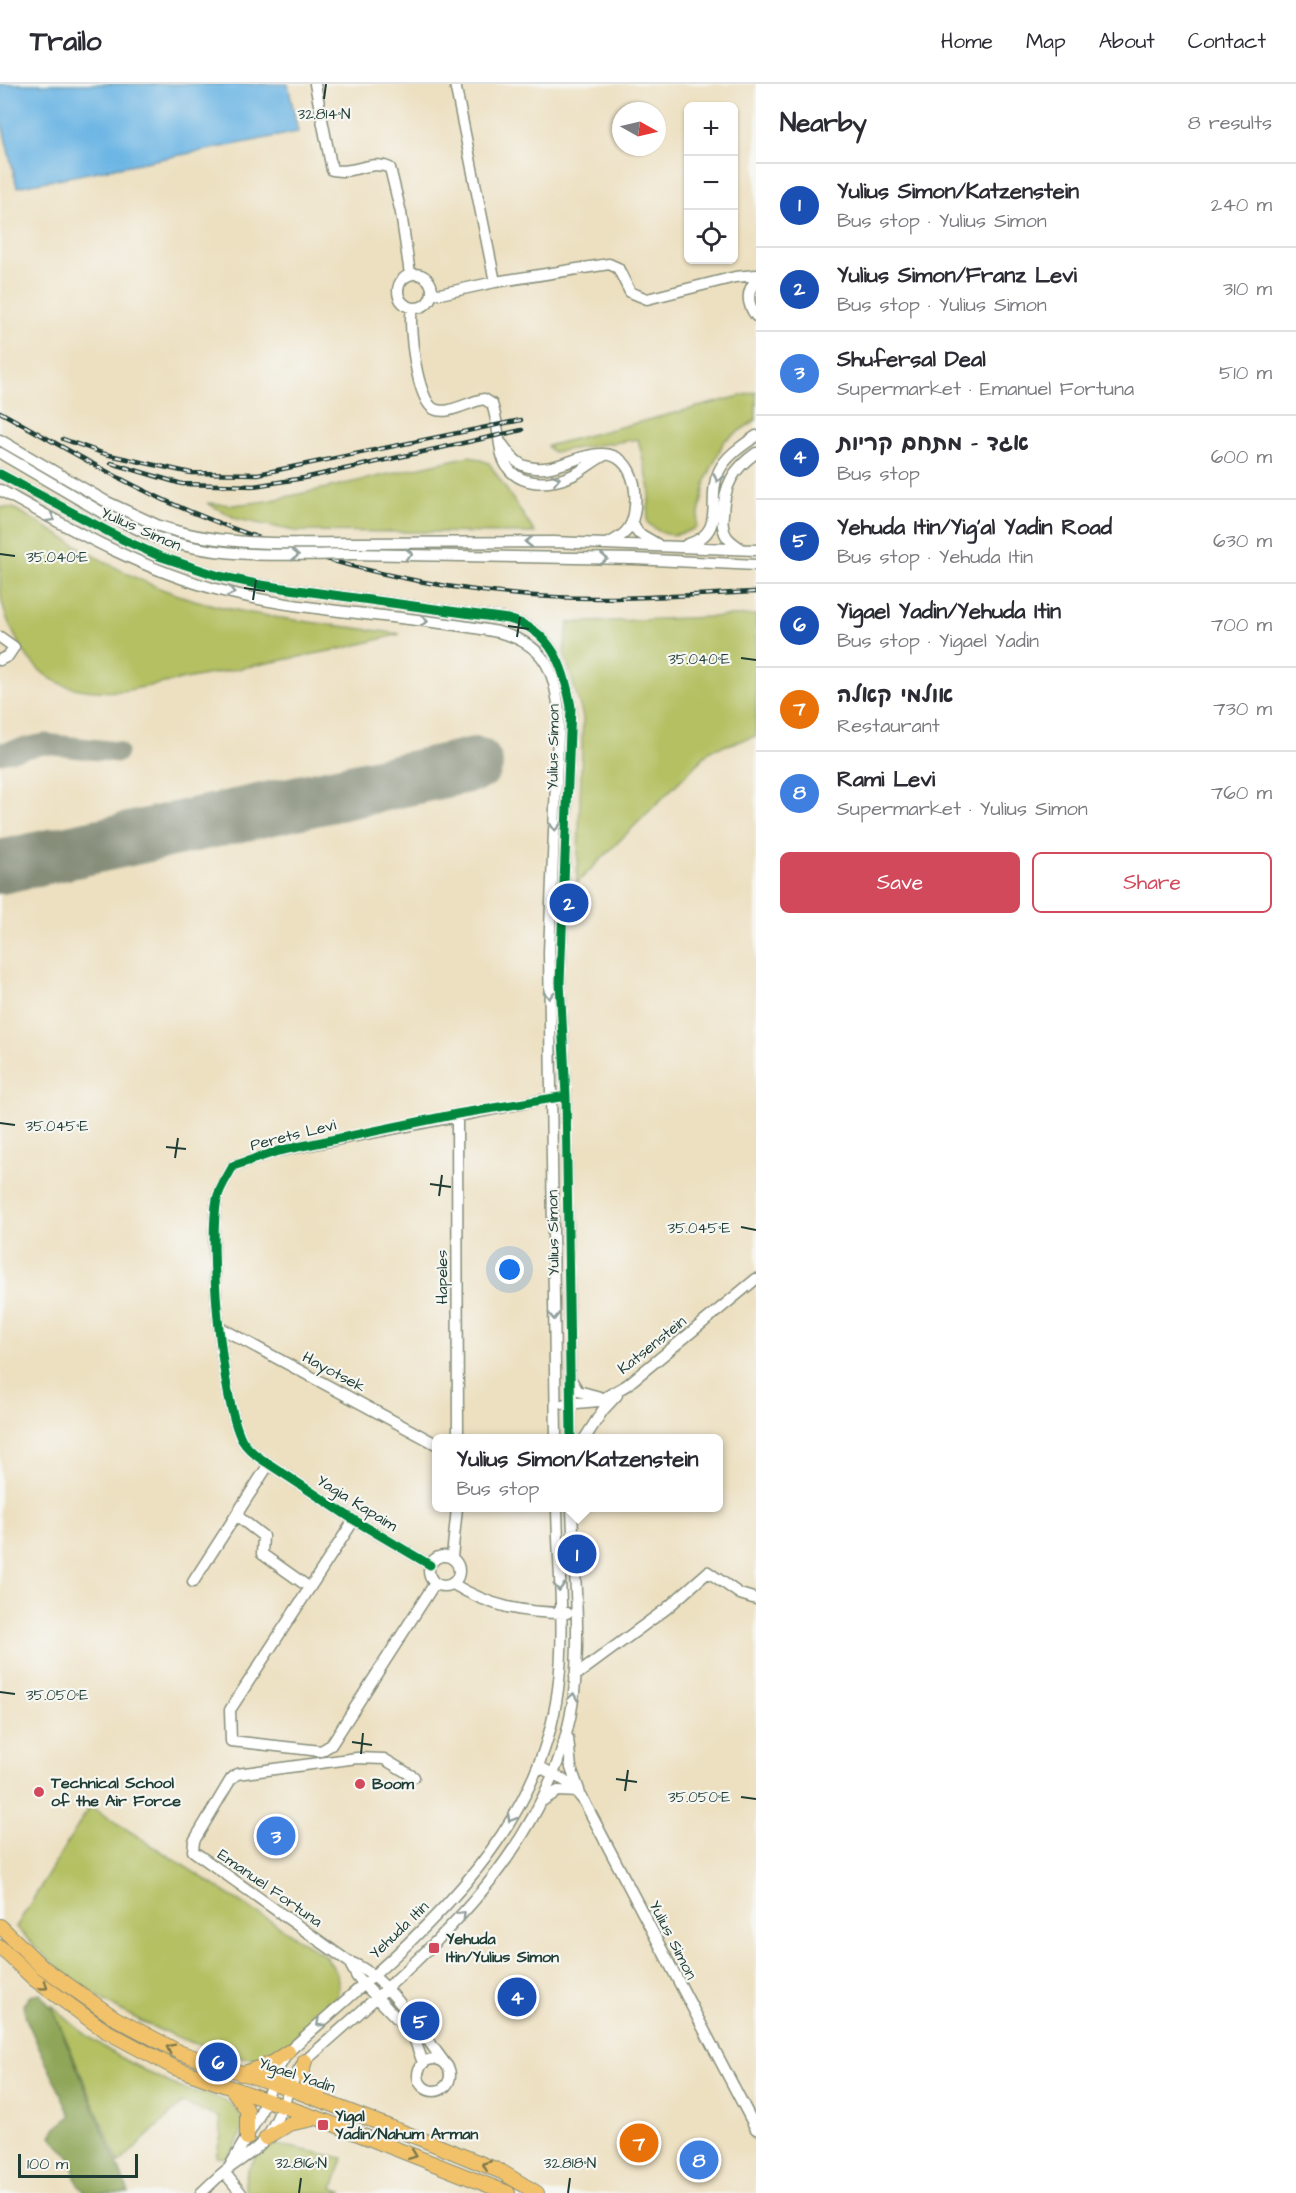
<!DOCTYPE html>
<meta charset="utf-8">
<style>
body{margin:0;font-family:"Architects Daughter","Playpen Sans Hebrew",sans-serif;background:#f2f2f3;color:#2b2b33}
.controls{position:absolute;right:18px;top:18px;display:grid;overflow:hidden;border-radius:9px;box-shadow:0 2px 4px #0004}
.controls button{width:54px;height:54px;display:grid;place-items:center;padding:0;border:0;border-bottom:2px solid #e1e1e2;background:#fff;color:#2b2b33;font:30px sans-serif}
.compass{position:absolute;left:612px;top:18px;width:54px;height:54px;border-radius:50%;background:#fff;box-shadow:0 2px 4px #0004;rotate:98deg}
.scale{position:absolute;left:18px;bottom:15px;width:120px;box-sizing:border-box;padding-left:6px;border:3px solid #1f3d34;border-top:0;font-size:16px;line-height:21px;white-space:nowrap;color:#1f3d34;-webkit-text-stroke:4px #f6f6f2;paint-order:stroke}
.you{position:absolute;left:510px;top:1186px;width:21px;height:21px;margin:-15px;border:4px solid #fff;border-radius:50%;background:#1a73e8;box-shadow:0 0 0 9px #1a73e833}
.badge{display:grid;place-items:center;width:39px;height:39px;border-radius:50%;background:#d1495b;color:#fff;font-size:20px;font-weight:700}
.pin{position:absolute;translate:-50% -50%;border:3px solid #fff;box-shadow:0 2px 6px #0006}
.popup{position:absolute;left:432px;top:1350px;width:291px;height:78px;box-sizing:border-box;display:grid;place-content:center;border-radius:9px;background:#fff;filter:drop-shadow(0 2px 4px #0005);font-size:20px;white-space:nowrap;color:#7c7c81}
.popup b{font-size:22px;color:#2b2b33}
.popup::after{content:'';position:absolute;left:50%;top:100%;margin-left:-12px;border:12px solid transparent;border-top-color:#fff}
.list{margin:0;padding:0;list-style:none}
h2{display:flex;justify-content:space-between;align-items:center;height:78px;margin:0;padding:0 24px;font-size:26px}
h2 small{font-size:20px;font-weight:400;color:#7c7c81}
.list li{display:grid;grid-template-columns:39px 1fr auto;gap:18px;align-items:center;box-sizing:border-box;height:84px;padding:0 24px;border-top:2px solid #e1e1e2}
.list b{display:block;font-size:22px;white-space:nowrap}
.list p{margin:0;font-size:20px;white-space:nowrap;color:#7c7c81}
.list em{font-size:20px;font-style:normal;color:#7c7c81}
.actions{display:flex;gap:12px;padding:18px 24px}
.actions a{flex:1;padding:14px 0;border:2px solid #d1495b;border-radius:9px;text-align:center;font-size:21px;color:#d1495b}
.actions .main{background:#d1495b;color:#fff}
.icon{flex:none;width:33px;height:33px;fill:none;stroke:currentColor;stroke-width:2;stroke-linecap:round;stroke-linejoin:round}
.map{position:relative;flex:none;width:756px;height:2109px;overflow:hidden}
header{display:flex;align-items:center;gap:36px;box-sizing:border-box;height:84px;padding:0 30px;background:#fff;border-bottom:2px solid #e1e1e2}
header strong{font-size:28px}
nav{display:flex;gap:33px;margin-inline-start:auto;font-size:21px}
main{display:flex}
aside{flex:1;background:#fff}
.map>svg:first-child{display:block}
</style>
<header>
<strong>Trailo</strong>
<nav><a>Home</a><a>Map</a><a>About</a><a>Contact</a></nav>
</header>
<main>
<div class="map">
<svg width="756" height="2109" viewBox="0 0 756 2109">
<rect width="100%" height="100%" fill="#f6f6f2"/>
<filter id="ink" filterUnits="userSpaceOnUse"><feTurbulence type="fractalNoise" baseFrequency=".0167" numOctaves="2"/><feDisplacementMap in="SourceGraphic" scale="12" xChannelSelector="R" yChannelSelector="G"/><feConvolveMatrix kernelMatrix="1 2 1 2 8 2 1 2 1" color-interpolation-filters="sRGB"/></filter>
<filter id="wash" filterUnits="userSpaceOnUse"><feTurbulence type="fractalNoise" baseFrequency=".008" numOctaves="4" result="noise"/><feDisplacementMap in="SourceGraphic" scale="24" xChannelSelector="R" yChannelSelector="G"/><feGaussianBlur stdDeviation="1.35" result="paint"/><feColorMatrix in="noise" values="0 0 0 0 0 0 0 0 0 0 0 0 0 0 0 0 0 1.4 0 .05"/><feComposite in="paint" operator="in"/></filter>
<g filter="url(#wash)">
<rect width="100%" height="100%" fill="#ede0c1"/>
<path fill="#b4c062" stroke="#6a7e4b" stroke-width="1.5" d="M756 308V336L724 357 706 396 696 444C675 453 664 455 647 438L650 405 638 355 553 368 547 362Z
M470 372 489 379 535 449 295 447 237 435 207 419 233 421 268 417Z
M0 423 13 424C60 450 107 483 157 503 225 532 326 539 400 550L345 564 123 607C70 610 38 600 14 550 7 536 1 521 0 506 0 479 0 450 0 423Z
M756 531V652L711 666 577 799 583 633 564 568 568 539Z
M90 1722 324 1871C336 1885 343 1898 336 1917 318 1932 287 1967 264 1973 249 1977 230 1970 215 1966 139 1944 69 1901 16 1843Z
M51 1920C77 1947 107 1967 140 1984 153 1991 167 1998 181 2004 199 2010 227 2011 239 2029 249 2044 236 2062 226 2074L216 2073 221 2051 220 2034 182 2019 119 2079Z
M274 2060 343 2074 333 2105 343 2109H246C241 2088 256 2069 274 2060Z"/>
<path fill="#8fa658" stroke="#577246" stroke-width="1.5" d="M40 1910 53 1926 129 2109H85L75 2094 72 2076 51 2052 56 2044 71 2032 27 1937 23 1921 30 1912Z"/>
<path fill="#6cb5e4" stroke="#46798c" stroke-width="1.5" d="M0 0H288L298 48 17 103 0 32Z"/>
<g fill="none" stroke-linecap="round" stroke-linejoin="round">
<path stroke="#868e7a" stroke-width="21" d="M0 669 45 660 117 668"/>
<path stroke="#868e7a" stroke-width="54" d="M0 783 476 680"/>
</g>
</g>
<g filter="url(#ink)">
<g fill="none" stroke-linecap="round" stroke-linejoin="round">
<defs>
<path id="minor" d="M315 0 332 86C353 91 371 75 390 84L401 129 410 190
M455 0 495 198
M398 207a17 17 0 1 1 34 0a17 17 0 1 1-34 0Z
M756 196C746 208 747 220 756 232
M433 209 440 210 495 198 609 180 618 184 630 208 647 215 735 193 756 191
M412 224C408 243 417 316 434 325 447 332 470 317 484 315L492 320C498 338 498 354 502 371 511 405 552 403 577 389 587 383 595 376 605 371
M0 356 107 418 159 442
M502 360C508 368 515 379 525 382 549 390 570 375 592 371 630 363 639 401 634 430 631 446 623 452 609 459
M0 369 101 428 155 453
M0 390 124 456 159 472 219 492 261 501 508 535C552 546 564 583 571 623L560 898 566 1012 571 1354
M0 406C71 445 140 485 219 506 310 530 406 530 498 548 544 560 554 584 559 627L549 868 556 1354
M633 439 638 449 657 460
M351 459 553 458 756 466
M686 461C729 448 705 416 719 387 726 372 743 361 756 352
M742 465C737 462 731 458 727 453 722 446 722 438 723 430 724 402 733 385 756 369
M351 470 634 475 756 481
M0 553 14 563 8 572 0 576
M457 1030 458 1354
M219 1243 436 1360
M570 1294 578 1307 600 1313
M565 1320 599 1317 627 1301 756 1195
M585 1354 603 1326 617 1311
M236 1431 263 1452 262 1470 310 1504
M354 1436 230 1626 231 1657 321 1667 331 1661 435 1499
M429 1487a15 15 0 1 1 30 0a15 15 0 1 1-30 0Z
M452 1473 457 1424
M430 1481 354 1436 269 1380C259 1374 248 1366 242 1356 221 1316 208 1160 217 1115 219 1104 228 1092 233 1082L278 1067 556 1013
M193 1498 269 1380
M453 1500C491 1523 523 1529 567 1529
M575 1592 666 1525 708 1488 740 1510 756 1515
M568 1654 571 1684 579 1706
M538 1682 569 1699 584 1717 756 2045
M414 1693 384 1675 357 1674 237 1690 231 1695 194 1757 193 1767 349 1878C384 1888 422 1949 444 1978
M542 1717 558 1707 578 1708
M349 1878 357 1893 413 1951 423 1979
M418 1991a16 16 0 1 1 32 0a16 16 0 1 1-32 0Z
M230 2082 259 2032 278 1985 288 1968C398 1867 538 1766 558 1605 566 1545 558 1483 557 1424
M224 2088 241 2109
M201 2109C210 2101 219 2091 229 2084 242 2074 254 2069 265 2055 283 2031 287 2000 305 1977 418 1876 555 1770 574 1609 581 1548 574 1485 572 1424"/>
<path id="major" d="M0 1842 41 1882 115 1934 181 1969 291 2005 421 2055 502 2088 537 2109
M0 1863 34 1895 104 1946 175 1984 320 2035 508 2109
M305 1977C299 1992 307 2003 319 2013
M241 1990 270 1980 288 1968
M233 2006 247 2026V2054
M266 2054 289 2040 313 2035"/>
</defs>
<use href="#minor" stroke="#868e7a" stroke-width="13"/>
<use href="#major" stroke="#868e7a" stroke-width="16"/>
<use href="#minor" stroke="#fff" stroke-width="10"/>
<use href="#major" stroke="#f2c26a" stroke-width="14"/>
<defs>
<path id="rail" d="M0 328C62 362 124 400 189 427 304 475 427 507 552 513 620 516 688 511 756 508
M63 355 105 370 191 389 258 390 521 336
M111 379 182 400 254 402 304 394 522 346"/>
</defs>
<use href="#rail" stroke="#1f3d34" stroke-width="4.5"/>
<use href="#rail" stroke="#f6f6f2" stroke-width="2" stroke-dasharray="7" stroke-linecap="butt"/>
<defs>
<path id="minor-bridge" d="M159 442C221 463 286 459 351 459
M155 453C218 475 284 471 351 470"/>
</defs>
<use href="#minor-bridge" stroke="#868e7a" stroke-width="13" stroke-linecap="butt"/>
<use href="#minor-bridge" stroke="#fff" stroke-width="10"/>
<defs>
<path id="cycleway" d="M0 390 124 456 159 472 219 492 261 501 508 535C552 546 564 583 571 623L560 898 566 1012 571 1354
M430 1481 354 1436 269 1380C259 1374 248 1366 242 1356 221 1316 208 1160 217 1115 219 1104 228 1092 233 1082L278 1067 457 1030 566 1012"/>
</defs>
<use href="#cycleway" stroke="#f6f6f2" stroke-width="13"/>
<use href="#cycleway" stroke="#00873e" stroke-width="9"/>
</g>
<defs><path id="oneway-chevron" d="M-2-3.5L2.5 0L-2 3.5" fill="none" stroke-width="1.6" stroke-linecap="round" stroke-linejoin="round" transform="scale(1.5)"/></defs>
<g stroke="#8f9e9a">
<use href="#oneway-chevron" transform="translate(718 394) rotate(108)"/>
<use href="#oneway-chevron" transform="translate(556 395) rotate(-13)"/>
<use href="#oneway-chevron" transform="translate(51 434) rotate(29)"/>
<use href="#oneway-chevron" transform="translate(529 458) rotate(-180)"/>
<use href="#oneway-chevron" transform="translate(409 470)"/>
<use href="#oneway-chevron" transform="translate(295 471) rotate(-1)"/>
<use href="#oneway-chevron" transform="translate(604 475) rotate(2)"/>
<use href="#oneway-chevron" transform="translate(231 508) rotate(13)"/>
<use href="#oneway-chevron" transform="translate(424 537) rotate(8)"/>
<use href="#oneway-chevron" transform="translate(555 743) rotate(93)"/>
<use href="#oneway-chevron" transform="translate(549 911) rotate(89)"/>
<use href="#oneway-chevron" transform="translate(554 1232) rotate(89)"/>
<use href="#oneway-chevron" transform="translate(559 1503) rotate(88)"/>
<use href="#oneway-chevron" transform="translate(573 1613) rotate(-82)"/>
<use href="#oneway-chevron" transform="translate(511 1734) rotate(120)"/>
<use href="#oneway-chevron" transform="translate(462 1831) rotate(-46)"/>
<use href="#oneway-chevron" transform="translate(320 1939) rotate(137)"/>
</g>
<g stroke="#7e794c">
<use href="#oneway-chevron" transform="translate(44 1902) rotate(36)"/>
<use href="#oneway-chevron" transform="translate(170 1964) rotate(-153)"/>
<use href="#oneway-chevron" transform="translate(413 2071) rotate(21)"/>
<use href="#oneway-chevron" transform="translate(486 2081) rotate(-158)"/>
</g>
</g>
<path fill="none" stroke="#1f3d34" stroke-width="2" d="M324 15 326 0M0 470 15 472M244 504 265 507M253 516 256 496M508 542 529 545M517 553 520 533M741 574 756 576M0 1039 15 1041M166 1063 186 1065M175 1074 178 1054M430 1100 451 1103M439 1112 442 1091M741 1143 756 1146M0 1608 15 1610M352 1658 372 1661M361 1670 363 1649M616 1695 637 1698M625 1707 628 1686M741 1713 756 1715M299 2109 301 2094M568 2109 570 2094"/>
<g fill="#d1495b" stroke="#f6f6f2" stroke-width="2">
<circle cx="360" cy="1700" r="6"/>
<circle cx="39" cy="1708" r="6"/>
<rect x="428" y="1858" width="12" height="12" rx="3"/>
<rect x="317" y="2035" width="12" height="12" rx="3"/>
</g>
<g text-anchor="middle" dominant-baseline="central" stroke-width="4.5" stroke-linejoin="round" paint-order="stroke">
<g font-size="16" fill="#1f3d34" stroke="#f6f6f2">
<text transform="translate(141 445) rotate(24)">Yulius Simon</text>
<text transform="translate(553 663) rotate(-89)">Yulius Simon</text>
<text transform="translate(293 1051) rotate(-14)">Perets Levi</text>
<text transform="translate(553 1149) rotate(-91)">Yulius Simon</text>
<text transform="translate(442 1193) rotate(-90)">Hapeles</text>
<text transform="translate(652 1261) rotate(-39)">Katsenstein</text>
<text transform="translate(334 1288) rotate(28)">Hayotsek</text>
<text transform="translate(357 1419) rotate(32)">Yagia Kapaim</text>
<text transform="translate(270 1804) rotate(35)">Emanuel Fortuna</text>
<text transform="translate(399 1846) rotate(-44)">Yehuda Itin</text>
<text transform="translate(673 1856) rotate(63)">Yulius Simon</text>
<text transform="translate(297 1991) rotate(19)">Yigael Yadin</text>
</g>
<g font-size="16" font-weight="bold" fill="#1f3d34" stroke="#f6f6f2" text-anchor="start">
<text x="51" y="1699">Technical School<tspan x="51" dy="18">of the Air Force</tspan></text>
<text x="372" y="1700">Boom</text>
<text x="446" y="1855">Yehuda<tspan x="446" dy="18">Itin/Yulius Simon</tspan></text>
<text x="335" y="2032">Yigal<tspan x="335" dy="18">Yadin/Nahum Arman</tspan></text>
</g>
</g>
<g font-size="15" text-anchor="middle" fill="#1f3d34" stroke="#f6f6f2" stroke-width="4.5" stroke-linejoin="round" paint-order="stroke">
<text x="324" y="35">32.814°N</text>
<text x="57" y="478">35.040°E</text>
<text x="699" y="580">35.040°E</text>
<text x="57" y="1047">35.045°E</text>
<text x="699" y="1149">35.045°E</text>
<text x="57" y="1616">35.050°E</text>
<text x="699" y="1718">35.050°E</text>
<text x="301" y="2084">32.816°N</text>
<text x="570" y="2084">32.818°N</text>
</g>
</svg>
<div class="controls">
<button>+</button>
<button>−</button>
<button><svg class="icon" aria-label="locate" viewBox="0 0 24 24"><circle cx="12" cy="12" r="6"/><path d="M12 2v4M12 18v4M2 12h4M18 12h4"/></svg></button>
</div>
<svg class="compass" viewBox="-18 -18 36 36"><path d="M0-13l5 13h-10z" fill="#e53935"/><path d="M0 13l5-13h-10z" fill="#7c7c81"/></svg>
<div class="scale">100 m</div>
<div class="you"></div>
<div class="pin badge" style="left:577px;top:1470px;background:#1a4fb4">1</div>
<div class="popup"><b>Yulius Simon/Katzenstein</b>Bus stop</div>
<div class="pin badge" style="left:569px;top:819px;background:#1a4fb4">2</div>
<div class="pin badge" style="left:276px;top:1752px;background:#3f7fe0">3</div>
<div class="pin badge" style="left:517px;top:1913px;background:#1a4fb4">4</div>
<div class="pin badge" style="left:420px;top:1937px;background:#1a4fb4">5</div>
<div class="pin badge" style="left:218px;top:1978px;background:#1a4fb4">6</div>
<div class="pin badge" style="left:639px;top:2059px;background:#e8710a">7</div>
<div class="pin badge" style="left:699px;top:2076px;background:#3f7fe0">8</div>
</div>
<aside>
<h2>Nearby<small>8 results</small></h2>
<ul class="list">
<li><span class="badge" style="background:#1a4fb4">1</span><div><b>Yulius Simon/Katzenstein</b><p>Bus stop · Yulius Simon</p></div><em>240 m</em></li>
<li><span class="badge" style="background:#1a4fb4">2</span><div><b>Yulius Simon/Franz Levi</b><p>Bus stop · Yulius Simon</p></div><em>310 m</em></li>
<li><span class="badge" style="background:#3f7fe0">3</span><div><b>Shufersal Deal</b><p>Supermarket · Emanuel Fortuna</p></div><em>510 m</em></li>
<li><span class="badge" style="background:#1a4fb4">4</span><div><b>אגד - מתחם קריות</b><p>Bus stop</p></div><em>600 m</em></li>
<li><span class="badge" style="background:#1a4fb4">5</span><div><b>Yehuda Itin/Yig'al Yadin Road</b><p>Bus stop · Yehuda Itin</p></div><em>630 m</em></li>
<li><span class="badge" style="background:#1a4fb4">6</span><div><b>Yigael Yadin/Yehuda Itin</b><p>Bus stop · Yigael Yadin</p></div><em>700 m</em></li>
<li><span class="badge" style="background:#e8710a">7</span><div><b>אולמי קאלה</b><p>Restaurant</p></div><em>730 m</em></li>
<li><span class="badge" style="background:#3f7fe0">8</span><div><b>Rami Levi</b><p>Supermarket · Yulius Simon</p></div><em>760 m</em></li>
</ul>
<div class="actions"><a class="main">Save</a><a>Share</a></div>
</aside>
</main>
